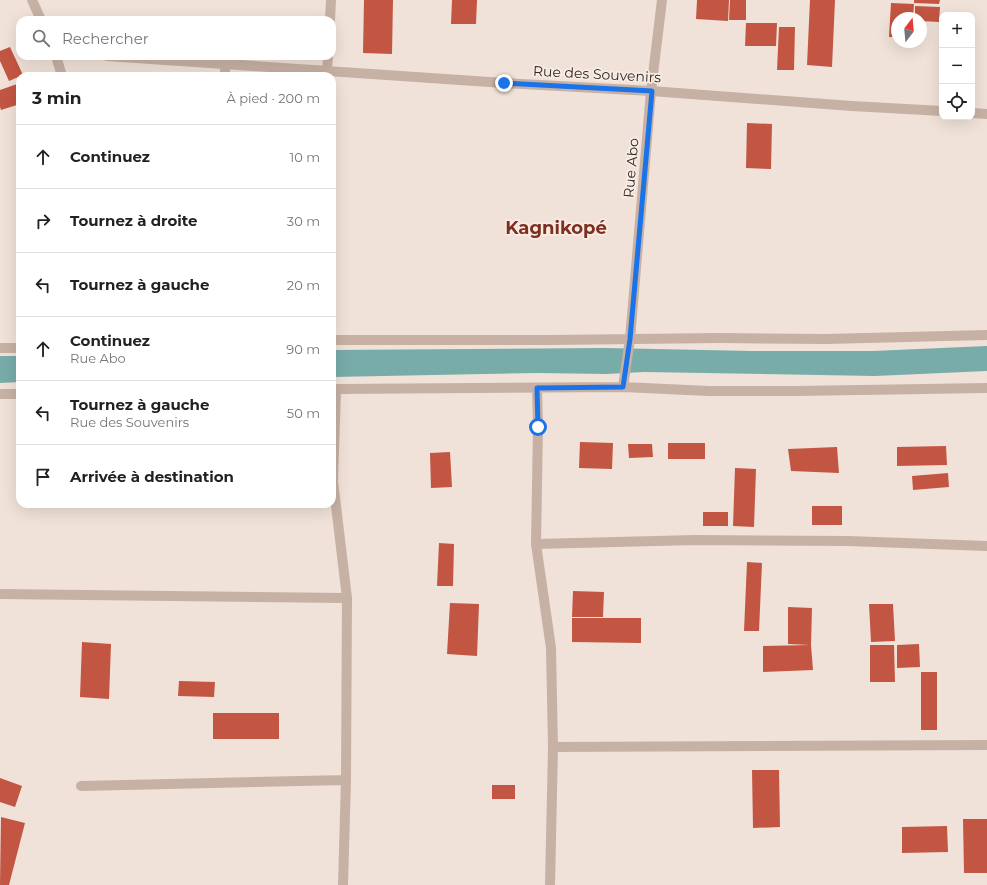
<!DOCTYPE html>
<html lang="fr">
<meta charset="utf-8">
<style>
body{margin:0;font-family:Montserrat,sans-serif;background:#f6f6f6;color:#202124}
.controls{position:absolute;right:12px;top:12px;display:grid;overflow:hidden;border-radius:8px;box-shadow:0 4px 16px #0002}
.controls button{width:36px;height:36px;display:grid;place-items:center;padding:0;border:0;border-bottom:1px solid #e0e0e0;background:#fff;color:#202124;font:20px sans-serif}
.compass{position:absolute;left:891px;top:12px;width:36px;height:36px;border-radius:50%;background:#fff;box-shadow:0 4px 16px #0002;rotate:16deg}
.stop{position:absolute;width:12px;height:12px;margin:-9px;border:3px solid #1a73e8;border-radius:50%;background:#fff}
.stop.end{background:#1a73e8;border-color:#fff;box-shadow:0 1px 4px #0008}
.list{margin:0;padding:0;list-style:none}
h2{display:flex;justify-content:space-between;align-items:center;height:52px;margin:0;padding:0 16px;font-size:17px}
h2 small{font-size:13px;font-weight:400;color:#757577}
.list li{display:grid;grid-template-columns:26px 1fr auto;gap:12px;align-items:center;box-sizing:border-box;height:64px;padding:0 16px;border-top:1px solid #e0e0e0}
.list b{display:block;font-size:15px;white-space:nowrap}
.list p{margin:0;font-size:13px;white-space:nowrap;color:#757577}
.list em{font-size:13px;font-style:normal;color:#757577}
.icon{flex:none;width:22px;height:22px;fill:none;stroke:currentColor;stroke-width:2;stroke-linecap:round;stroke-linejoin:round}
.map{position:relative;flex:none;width:987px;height:885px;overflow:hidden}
.search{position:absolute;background:#fff;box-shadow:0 4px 16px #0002;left:16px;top:16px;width:320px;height:44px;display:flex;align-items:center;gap:10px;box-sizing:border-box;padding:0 14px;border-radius:12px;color:#757577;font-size:15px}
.panel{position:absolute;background:#fff;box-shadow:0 4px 16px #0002;left:16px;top:72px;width:320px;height:436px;border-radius:12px}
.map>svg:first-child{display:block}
</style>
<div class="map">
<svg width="987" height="885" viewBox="0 0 987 885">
<rect width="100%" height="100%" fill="#f0e2d8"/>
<path fill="#77aca9" d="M987 346V371L875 376 644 372 606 374 538 373 332 377V350L605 348 752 351H873Z
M0 356H20V382L0 383Z"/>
<path fill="#c35543" d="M364 0H393L392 54 363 53Z
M452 0H477L476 24H451Z
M697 0H729L728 21 696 19Z
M730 0H746V20H729Z
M810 0H835L832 67 807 65Z
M914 0H940L939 4 914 3Z
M891 3 914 4 913 18H897V37H889Z
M915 6 940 7 939 22 921 21V18H915Z
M746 23H777L776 46H745Z
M779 27H795L794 70H777Z
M10 47 23 75 9 81 0 61V51Z
M20 83V104L1 110 0 107V90Z
M747 123 772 124 771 169 746 168Z
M580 442 613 443 612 469 579 468Z
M668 443H705V459H668Z
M628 444H652L653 457 629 458Z
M946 446 947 465 897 466V447Z
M837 447 839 473 791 471 788 449Z
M450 452 452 487 431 488 430 453Z
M735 468 756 469 754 527 733 526Z
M948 473 949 487 913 490 912 476Z
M812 506H842V525H812Z
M703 512H728V526H703Z
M439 543 454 544 453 586H437Z
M747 562 762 563 759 631H744Z
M573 591 604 592 603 617H572Z
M450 603 479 604 477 656 447 654Z
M869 604H893L895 641 871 642Z
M788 607 812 608 811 645 813 670 763 672V646L810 645 788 644Z
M572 618H641V643L572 642Z
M82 642 111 644 109 699 80 697Z
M919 644 920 667 897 668V645Z
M870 645H894L895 682H870Z
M921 672H937V730H921Z
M179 681 215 682 214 697 178 696Z
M213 713H279V739H213Z
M752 770H779L780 827 753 828Z
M0 778 22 786 15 807 0 802Z
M492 785H515V799H492Z
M1 817 25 823 9 885H0Z
M963 819H987V873H964Z
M947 826 948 852 902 853V827Z"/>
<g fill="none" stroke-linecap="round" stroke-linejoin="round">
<path stroke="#c7b1a4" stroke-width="10" d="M32 0 41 20
M330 20 331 0
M56 56 62 76
M107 56 504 83 651 91 852 106 942 111
M327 71 328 56
M225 76V64
M972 113 987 114
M332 340H550L719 338 826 339 987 335
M0 348H20
M623 387 630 339 651 91 662 0
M537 388 538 427 536 544 551 648 553 747 550 885
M0 394H20
M536 544 695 540 848 541 987 546
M0 594 347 598
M553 747 987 745
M81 786 346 780
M343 885 346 780 347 598 333 481 336 389 623 387 709 391H797L987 388"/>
</g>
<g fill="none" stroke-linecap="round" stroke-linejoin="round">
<path stroke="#1a73e8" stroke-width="5" d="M504 83 652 91 630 339 623 387 537 388 538 427"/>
</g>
<g text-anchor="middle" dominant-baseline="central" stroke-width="3.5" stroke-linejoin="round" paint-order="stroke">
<g font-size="14" fill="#332826" stroke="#f8ede4">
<text transform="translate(597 74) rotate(3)">Rue des Souvenirs</text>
<text transform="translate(631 168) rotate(-85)">Rue Abo</text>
</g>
<g font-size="18" font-weight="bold" fill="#802e21" stroke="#f8ede4">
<text x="556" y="228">Kagnikopé</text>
</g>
</g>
</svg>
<div class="controls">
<button>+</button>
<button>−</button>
<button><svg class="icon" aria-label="locate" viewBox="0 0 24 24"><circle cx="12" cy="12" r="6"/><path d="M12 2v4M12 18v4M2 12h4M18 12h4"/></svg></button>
</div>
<svg class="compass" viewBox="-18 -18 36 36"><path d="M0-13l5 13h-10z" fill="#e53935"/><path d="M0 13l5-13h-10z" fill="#757577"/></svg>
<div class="stop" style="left:538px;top:427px"></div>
<div class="stop end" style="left:504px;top:83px"></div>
<div class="search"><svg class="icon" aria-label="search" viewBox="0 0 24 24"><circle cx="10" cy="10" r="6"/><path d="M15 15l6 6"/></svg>Rechercher</div>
<section class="panel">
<h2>3 min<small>À pied · 200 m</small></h2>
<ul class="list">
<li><svg class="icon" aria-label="ahead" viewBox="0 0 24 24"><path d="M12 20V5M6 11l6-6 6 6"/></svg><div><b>Continuez</b></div><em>10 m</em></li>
<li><svg class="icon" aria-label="right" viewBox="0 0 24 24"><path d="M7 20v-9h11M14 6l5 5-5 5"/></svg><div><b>Tournez à droite</b></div><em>30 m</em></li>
<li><svg class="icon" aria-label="left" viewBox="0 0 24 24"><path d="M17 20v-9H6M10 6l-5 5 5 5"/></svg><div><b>Tournez à gauche</b></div><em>20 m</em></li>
<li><svg class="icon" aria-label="ahead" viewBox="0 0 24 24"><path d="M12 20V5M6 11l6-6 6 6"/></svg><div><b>Continuez</b><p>Rue Abo</p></div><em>90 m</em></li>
<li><svg class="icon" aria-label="left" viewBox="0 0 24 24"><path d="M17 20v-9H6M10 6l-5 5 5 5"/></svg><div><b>Tournez à gauche</b><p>Rue des Souvenirs</p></div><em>50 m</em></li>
<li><svg class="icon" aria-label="arrive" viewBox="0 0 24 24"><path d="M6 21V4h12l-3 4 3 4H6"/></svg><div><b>Arrivée à destination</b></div></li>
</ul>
</section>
</div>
